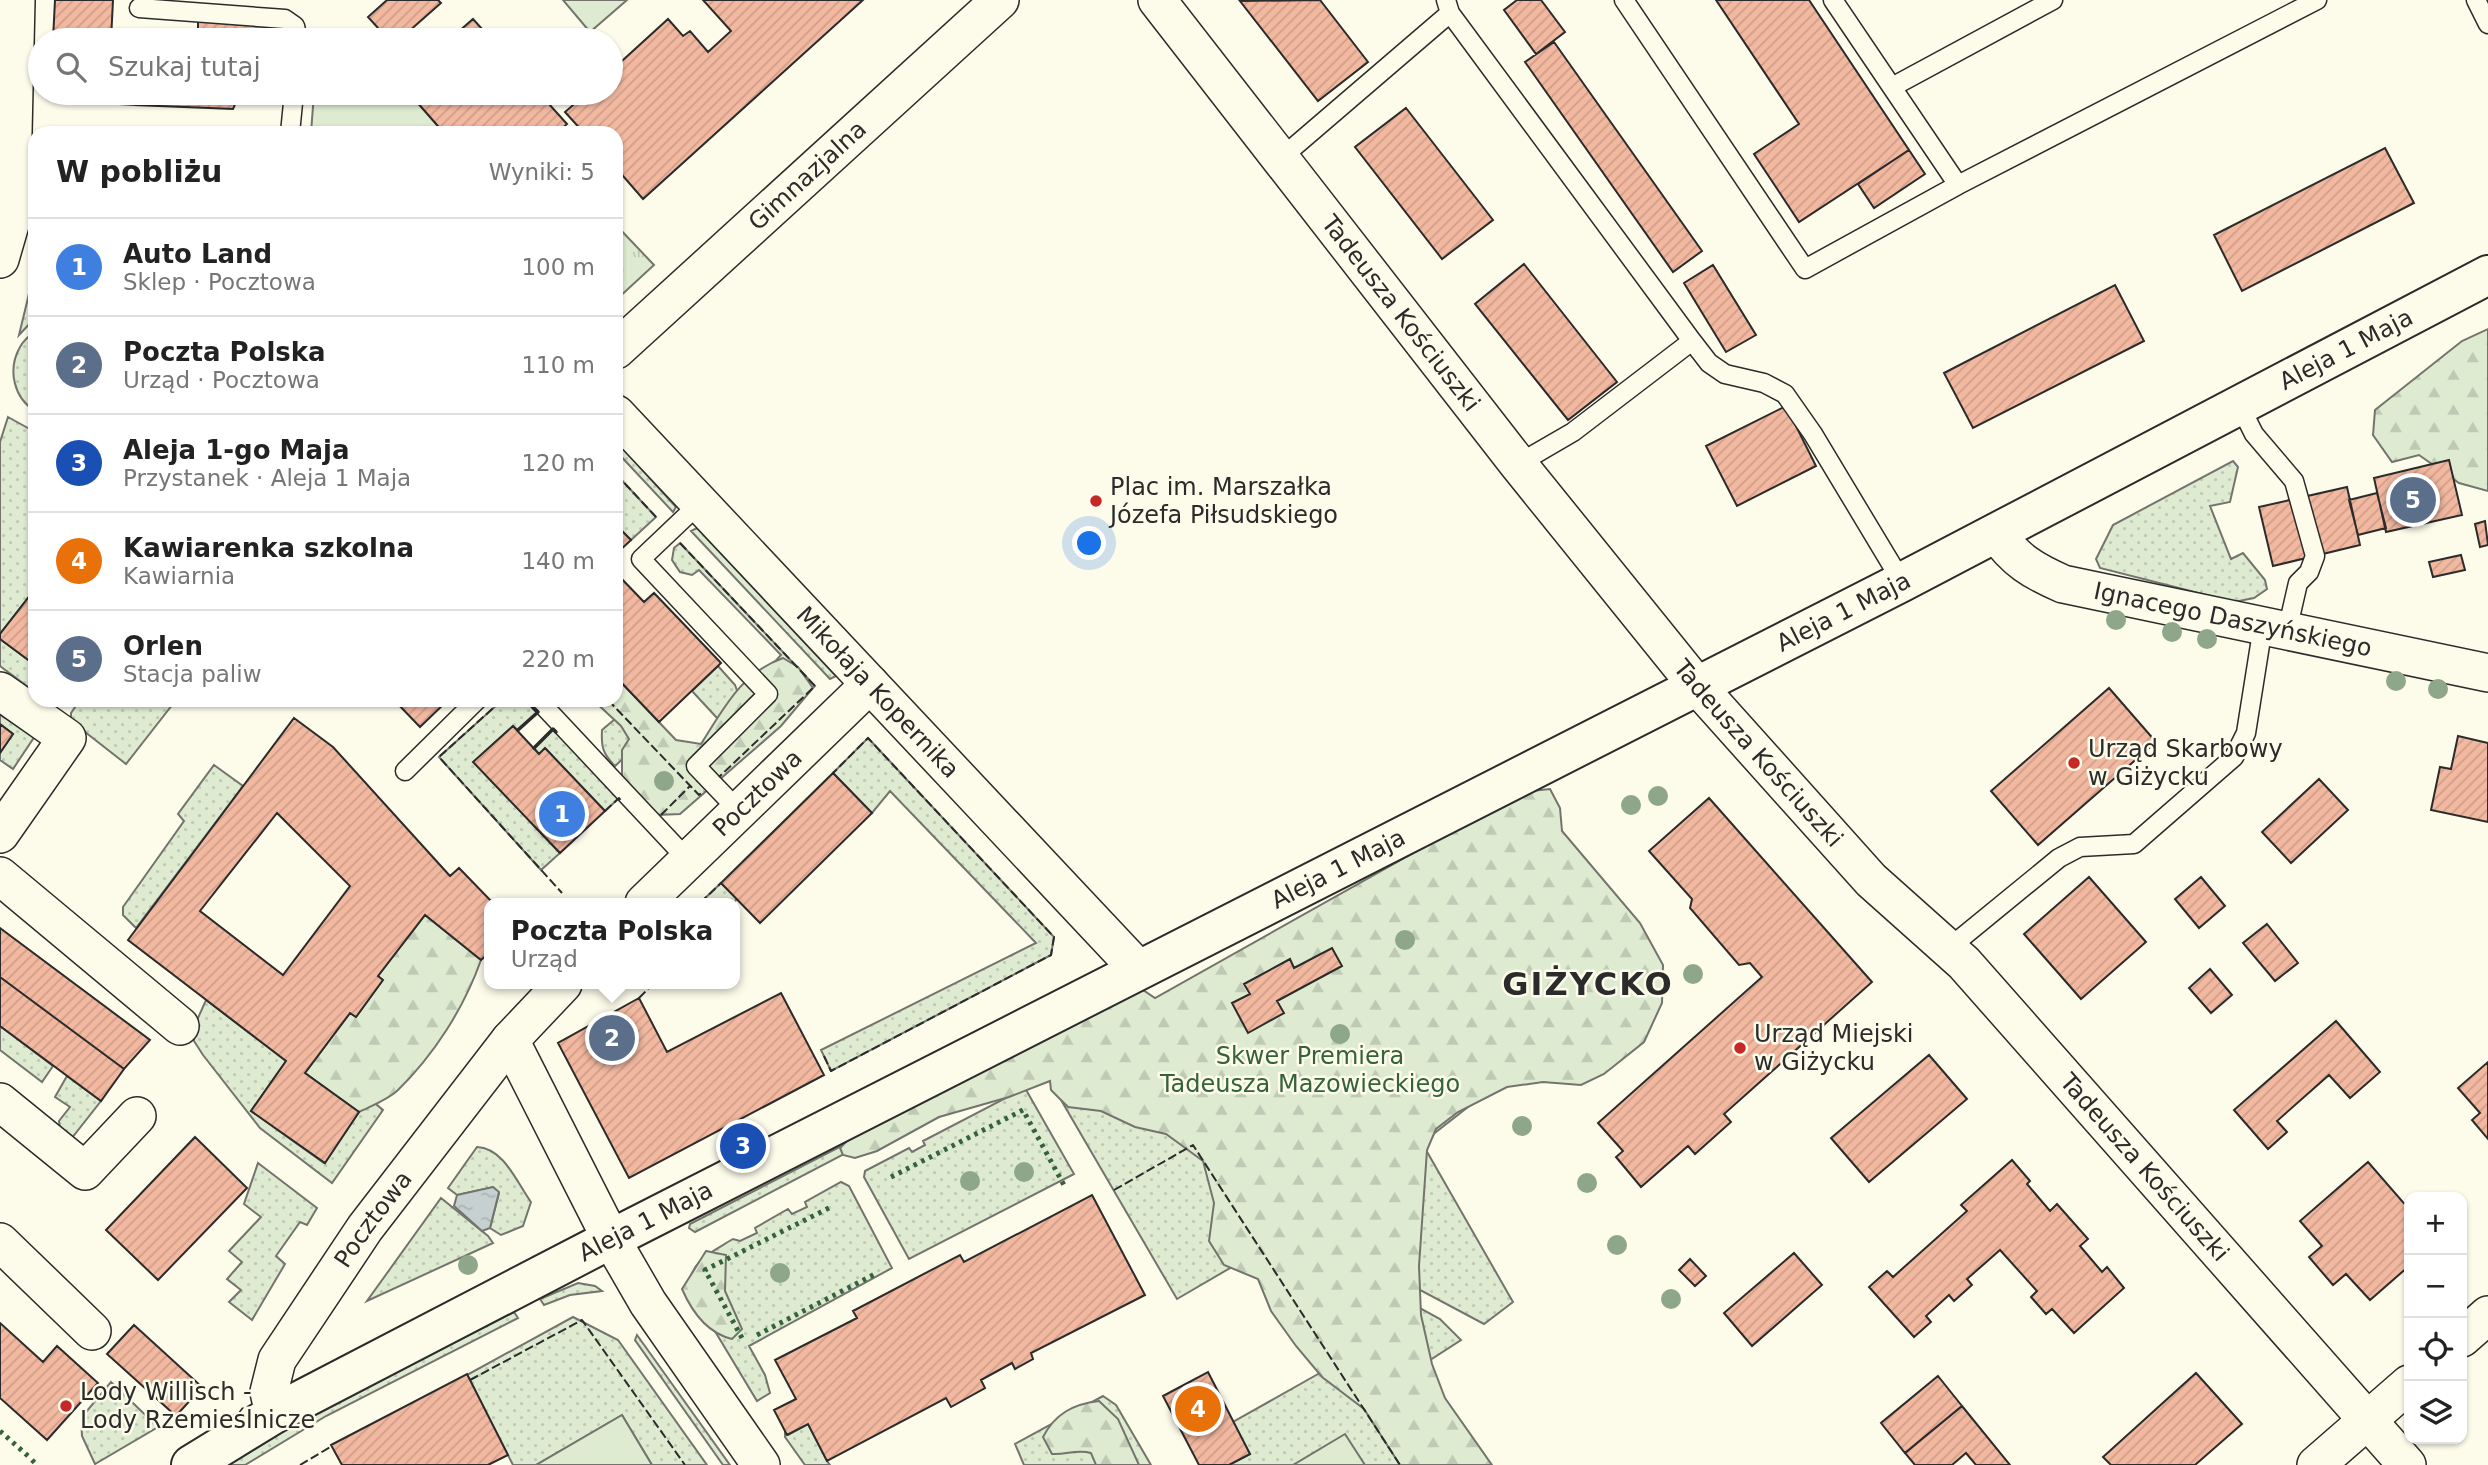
<!DOCTYPE html>
<html lang="pl">
<meta charset="utf-8">
<style>
body{margin:0;font-family:"DejaVu Sans",sans-serif;background:#f6f6f6;color:#222}
.controls{position:absolute;right:21px;bottom:21px;display:grid;overflow:hidden;border-radius:14px;box-shadow:0 2px 5px #0004}
.controls button{width:63px;height:63px;display:grid;place-items:center;padding:0;border:0;border-bottom:2px solid #e0e0e0;background:#fff;color:#222;font:35px sans-serif}
.you{position:absolute;left:1090px;top:544px;width:24px;height:24px;margin:-18px;border:5px solid #fff;border-radius:50%;background:#1a73e8;box-shadow:0 0 0 10px #1a73e833}
.badge{display:grid;place-items:center;width:46px;height:46px;border-radius:50%;background:#d93025;color:#fff;font-size:23px;font-weight:700}
.pin{position:absolute;translate:-50% -50%;border:4px solid #fff;box-shadow:0 2px 7px #0006}
.popup{position:absolute;left:484px;top:898px;width:256px;height:91px;box-sizing:border-box;display:grid;place-content:center;border-radius:14px;background:#fff;filter:drop-shadow(0 2px 5px #0005);font-size:23px;white-space:nowrap;color:#767676}
.popup b{font-size:26px;color:#222}
.popup::after{content:'';position:absolute;left:50%;top:100%;margin-left:-14px;border:14px solid transparent;border-top-color:#fff}
.list{margin:0;padding:0;list-style:none}
h2{display:flex;justify-content:space-between;align-items:center;height:91px;margin:0;padding:0 28px;font-size:30px}
h2 small{font-size:23px;font-weight:400;color:#767676}
.list li{display:grid;grid-template-columns:46px 1fr auto;gap:21px;align-items:center;box-sizing:border-box;height:98px;padding:0 28px;border-top:2px solid #e0e0e0}
.list b{display:block;font-size:26px;white-space:nowrap}
.list p{margin:0;font-size:23px;white-space:nowrap;color:#767676}
.list em{font-size:23px;font-style:normal;color:#767676}
.icon{flex:none;width:38px;height:38px;fill:none;stroke:currentColor;stroke-width:2;stroke-linecap:round;stroke-linejoin:round}
.map{position:relative;flex:none;width:2488px;height:1465px;overflow:hidden}
.search{position:absolute;background:#fff;box-shadow:0 2px 5px #0004;left:28px;top:28px;width:595px;height:77px;display:flex;align-items:center;gap:18px;box-sizing:border-box;padding:0 24px;border-radius:38px;color:#767676;font-size:26px}
.panel{position:absolute;background:#fff;box-shadow:0 2px 5px #0004;left:28px;top:126px;width:595px;height:581px;border-radius:21px}
.map>svg:first-child{display:block}
</style>
<div class="map">
<svg width="2488" height="1465" viewBox="0 0 2488 1465">
<defs>
<pattern id="grass-dots" width="8" height="8" patternUnits="userSpaceOnUse" patternTransform="scale(1.75)"><rect width="8" height="8" fill="#deebd1"/><path d="M2 2h.1M6 6h.1" fill="none" stroke="#bfcab4" stroke-width="1.8" stroke-linecap="round"/></pattern>
<pattern id="forest-firs" width="22" height="20" patternUnits="userSpaceOnUse" patternTransform="scale(1.75)"><rect width="22" height="20" fill="#deebd1"/><path d="M5 1l3.5 6h-7zM16 11l3.5 6h-7z" fill="#bfcab4"/></pattern>
<pattern id="park-tufts" width="24" height="20" patternUnits="userSpaceOnUse" patternTransform="scale(1.75)"><rect width="24" height="20" fill="#deebd1"/><path d="M3 7l-1-3M5 7V3M7 7l1-3M15 17l-1-3M17 17v-4M19 17l1-3" fill="none" stroke="#bfcab4"/></pattern>
<pattern id="water-ripples" width="26" height="14" patternUnits="userSpaceOnUse" patternTransform="scale(1.75)"><rect width="26" height="14" fill="#c7d0d0"/><path d="M2 4q2-2 4 0t4 0M15 11q2-2 4 0t4 0" fill="none" stroke="#abb3b3"/></pattern>
<pattern id="building-hatch" width="6" height="6" patternUnits="userSpaceOnUse" patternTransform="scale(1.75)"><rect width="6" height="6" fill="#f2b8a0"/><path d="M-1 1l2-2M0 6l6-6M5 7l2-2" fill="none" stroke="#d09e8a"/></pattern>
</defs>
<rect width="100%" height="100%" fill="#fdfbea"/>
<path fill="url(#grass-dots)" stroke="#74746e" stroke-width="2" d="M35 269V318L19 335Z
M35 331V411C14 398 7 370 20 347 23 341 30 335 35 331Z
M8 417 35 432V589L0 634V442Z
M616 441 676 507 673 512 616 451Z
M2233 461 2238 467 2230 502 2210 506 2231 559 2243 553 2265 580 2267 589 2254 598 2234 602 2100 568 2096 559 2113 525Z
M616 474 656 517 631 540 616 525Z
M697 528 836 676 830 679 691 531Z
M680 543 815 686 719 777 770 667 781 655 699 570 692 575 680 572 672 560 674 548Z
M0 639 35 665V692L0 666Z
M718 666 735 685 739 696 724 719 717 718 692 691Z
M616 677 648 734 704 791 699 795 639 744 615 766C603 754 601 747 602 730L621 714 616 700Z
M80 700H176L126 764 71 721V713Z
M498 700H526L538 712 518 730 513 726 474 762 560 853 541 870 439 757 499 703Z
M0 702 39 730 13 769 0 760V753L13 734 0 724Z
M553 729 619 798 605 811 546 749 539 754 534 748Z
M868 738 1054 937 1051 955 831 1071 821 1050 1036 943 890 791 872 813 833 773Z
M214 765 243 786 136 928 123 915V907L184 821 178 814Z
M721 883 737 899 733 903H700Z
M206 1000 286 1061 251 1111 324 1163 359 1112 347 1103 365 1095 383 1110 332 1183 260 1128 203 1055 194 1041V1027Z
M1140 1025 1504 1079 1422 1143 1513 1302 1484 1324 1394 1276 1385 1289 1440 1319 1461 1340 1407 1375 1467 1465H1229L1250 1454 1233 1422 1334 1365 1261 1250 1177 1299 1050 1081Z
M0 1026 53 1066 42 1082 0 1050Z
M995 1067 1005 1070 695 1232 689 1228 690 1224Z
M67 1076 101 1101 71 1139 60 1130 59 1121 70 1107 55 1097Z
M1025 1088 1074 1174 909 1259 864 1177 865 1171 909 1148 912 1152 925 1145 923 1141Z
M477 1147C504 1148 517 1183 531 1202L523 1226 501 1235 490 1228 499 1193 493 1187 457 1195 448 1188Z
M258 1163 317 1208 307 1225 300 1222 276 1256 285 1264 252 1320 229 1302 241 1290 227 1279 242 1262 229 1251 261 1217 244 1204Z
M841 1182 849 1186 892 1268 749 1346 765 1375 770 1393 757 1401 689 1288C690 1260 712 1252 733 1239L740 1241 757 1233 755 1228 788 1209 792 1214 807 1207 805 1202Z
M441 1198 488 1236 493 1243 367 1301Z
M578 1283 595 1286 602 1291 570 1295 544 1305 540 1299Z
M514 1312 518 1318 326 1416 245 1465H226L295 1424Z
M573 1317 618 1340 707 1465H652L622 1415 536 1465H513L467 1375Z
M637 1335 730 1465H723L635 1340Z
M111 1382 158 1427 95 1464 82 1436 81 1418Z
M1103 1396 1116 1405 1151 1465H1024L1015 1444Z
M808 1424 827 1461 830 1465H805L785 1437V1432L788 1435Z"/>
<path fill="url(#forest-firs)" stroke="#74746e" stroke-width="2" d="M2488 329V491L2459 483 2419 455 2392 462 2373 435 2375 410 2462 341Z
M783 658 798 667 813 688 781 726 680 814 657 815 622 778V750L629 739 621 726 593 700H616V677L676 740 701 744C724 708 741 673 783 658Z
M1550 789 1560 808 1562 831 1640 923 1663 965 1662 1003 1644 1042 1604 1074 1581 1085 1543 1082 1507 1087 1458 1112 1436 1129 1427 1150 1419 1266 1421 1315 1432 1364 1445 1398 1492 1465H1400L1364 1409 1322 1377 1296 1346 1271 1311 1258 1279 1224 1265 1209 1241 1214 1203 1203 1161 1166 1134 1135 1127 1101 1111 1068 1107 1051 1090 1050 1081 1009 1097 939 1117 877 1151 855 1158 843 1155 840 1148 854 1134 1140 988 1155 998 1522 792Z
M425 915 481 960C464 1008 434 1055 397 1091 387 1100 371 1106 359 1112L305 1073 350 1013 356 1017 382 981 378 976Z
M706 1251 726 1255 725 1291 742 1329 732 1339C707 1333 692 1312 682 1289Z
M1099 1401 1118 1419 1139 1465H1096L1091 1453C1077 1449 1066 1455 1052 1454L1043 1437C1055 1414 1073 1404 1099 1401Z"/>
<path fill="url(#park-tufts)" stroke="#74746e" stroke-width="2" d="M616 225 654 265 616 300Z"/>
<path fill="#deebd1" stroke="#74746e" stroke-width="2" d="M563 0H627L590 32Z
M314 93H409L444 133H311Z
M622 1415 652 1465H536Z
M1345 1434 1365 1465H1293Z"/>
<path fill="url(#water-ripples)" stroke="#74746e" stroke-width="2" d="M493 1187 499 1192 490 1228 482 1231 454 1206 457 1195Z"/>
<path fill="url(#building-hatch)" stroke="#2b2b2b" stroke-width="2" fill-rule="evenodd" d="M55 0H113L111 40H53Z
M387 0H438L441 3 399 40H389L368 17Z
M703 0H863L643 199 616 168V133H584L565 112 587 93H611V71L668 19 683 36 690 31 708 52 731 31Z
M1320 0 1368 62 1318 101 1240 1Z
M1517 0H1541L1565 32 1536 54 1504 10Z
M1716 0H1809L1909 150 1799 222 1754 154 1799 124Z
M473 19 492 40H449Z
M198 20 264 25V40H136L137 32 198 33Z
M1554 42 1702 251 1673 272 1525 62Z
M87 93H135V105L102 103Z
M135 93H240L233 109 135 105Z
M409 93H539L567 124 557 133H444Z
M1406 108 1493 220 1442 259 1355 147Z
M2385 148 2414 203 2242 291 2214 235Z
M1909 150 1925 174 1874 208 1858 184Z
M1524 264 1617 382 1568 420 1475 304Z
M1713 265 1756 335 1726 352 1684 283Z
M2115 285 2144 341 1973 428 1944 373Z
M1786 406 1816 466 1737 506 1706 446Z
M2449 460 2462 515 2386 532 2374 478Z
M2347 487 2360 545 2273 566 2259 507Z
M2377 493 2386 528 2358 535 2349 500Z
M2485 521 2488 545 2480 547 2475 524Z
M616 525 631 540 616 554Z
M2461 555 2465 570 2433 577 2429 562Z
M617 574 644 602 654 593 721 663 659 722 616 677Z
M35 589V665L0 639V634Z
M2109 688 2156 742 2038 845 1991 791Z
M394 700H448L420 727Z
M294 718 333 747 450 876 459 868 493 903H490V952L481 960 425 915 378 976 383 980 356 1017 350 1013 305 1073 359 1112 325 1163 251 1111 286 1061 128 940ZM277 813 350 886 283 975 200 911Z
M0 724 13 734 0 753Z
M513 726 539 754 545 748 605 811 560 853 473 762Z
M2458 736 2488 743V822L2431 810 2440 767 2451 769Z
M833 773 872 813 760 923 721 883Z
M2319 779 2348 810 2291 863 2262 832Z
M1709 798 1872 982 1724 1114 1731 1122 1695 1154 1688 1146 1641 1187 1616 1157 1623 1151 1598 1123 1762 977 1750 963 1739 965 1690 908 1692 899 1649 851Z
M2089 877 2146 942 2081 999 2024 934Z
M2201 877 2225 906 2199 928 2175 899Z
M2267 924 2298 963 2275 981 2243 943Z
M0 928 150 1040 124 1069 0 977Z
M1332 948 1342 966 1277 1001 1284 1013 1248 1033 1232 1003 1250 994 1244 984 1290 959 1294 968Z
M2210 969 2232 995 2211 1013 2189 988Z
M0 977 124 1069 101 1101 0 1026Z
M781 993 824 1075 629 1178 558 1043 639 998 667 1052Z
M2336 1021 2380 1072 2350 1098 2329 1075 2277 1121 2287 1132 2268 1149 2234 1110Z
M1929 1055 1967 1099 1869 1182 1831 1138Z
M2488 1062V1139L2472 1120 2480 1113 2458 1088Z
M195 1137 247 1188 158 1280 106 1230Z
M2012 1160 2030 1181 2027 1184 2050 1211 2057 1204 2088 1239 2080 1246 2102 1272 2107 1267 2124 1288 2074 1333 2052 1309 2046 1314 2031 1297 2037 1291 2000 1250 1967 1279 1972 1285 1954 1301 1949 1295 1926 1316 1931 1322 1914 1337 1869 1287 1887 1271 1893 1277 1967 1211 1961 1205Z
M2368 1162 2409 1209V1266L2370 1300 2346 1274 2333 1285 2309 1257 2322 1246 2300 1221Z
M1092 1195 1145 1295 1031 1353 1033 1359 1015 1369 1012 1363 981 1380 985 1388 951 1407 946 1398 827 1461 808 1424 787 1435 774 1410 796 1399 775 1360 857 1318 853 1311 960 1255 964 1262Z
M1794 1253 1822 1285 1752 1346 1724 1313Z
M1690 1259 1706 1276 1695 1286 1679 1270Z
M0 1323 43 1362 57 1346 98 1383 47 1440 0 1398Z
M134 1325 202 1387 176 1416 107 1354Z
M1208 1372 1250 1454 1229 1465H1199L1163 1396Z
M2196 1373 2242 1424 2195 1465H2111L2103 1457Z
M467 1374 508 1455 488 1465H342L331 1445Z
M1938 1376 1962 1406 1905 1453 1881 1423Z
M1962 1406 2010 1465H1976L1966 1453 1952 1465H1915L1905 1453Z"/>
<g fill="none" stroke-linecap="round" stroke-linejoin="round">
<defs>
<path id="lane" d="M1446 0 1450 13 1692 341 1573 432 1518 464
M1624 0 1805 269 1958 185 2317 0
M1833 0 1958 185
M2476 0 2488 24
M139 8 285 19 295 26 298 40
M1892 87 2053 0
M290 133 294 93
M1281 158 1450 13
M1692 341 1709 363 1725 374 1764 383 1785 394 1813 434 1902 582
M2239 404 2254 434 2294 481 2315 556 2309 572 2298 583 2287 631
M700 503 641 559 768 694 696 766 739 811
M538 700 688 860
M405 771 477 700
M1949 948 2059 858 2080 847 2134 844 2234 757 2246 733 2263 626"/>
<g id="street">
<path id="s1" d="M1157 0 1518 464 1698 687 1871 880 1964 963 2407 1465"/>
<path d="M0 259 11 221 16 0"/>
<path id="s2" d="M616 350 1000 0"/>
<path id="s3" d="M616 414 1138 969"/>
<path id="s4" d="M1996 533C2015 560 2033 571 2063 584L2488 673"/>
<path d="M0 691 67 738 0 834"/>
<path d="M0 876 180 1026"/>
<path id="s5" d="M644 903 870 684"/>
<path d="M510 1040 611 1239 648 1303 761 1465"/>
<path d="M0 1102 85 1171 137 1116"/>
<path d="M0 1242 92 1331"/>
<path d="M2462 1338 2488 1315"/>
<path id="s6" d="M274 1414 269 1392 277 1360 365 1228 510 1040 563 984"/>
<path d="M2316 1465 2409 1384"/>
</g>
<g id="secondary">
<path id="s7" d="M191 1465 274 1414 611 1239 1902 582 2488 275"/>
</g>
</defs>
<use href="#lane" stroke="#2b2b2b" stroke-width="21"/>
<use href="#street" stroke="#2b2b2b" stroke-width="40"/>
<use href="#secondary" stroke="#2b2b2b" stroke-width="42"/>
<use href="#lane" stroke="#fdfbea" stroke-width="18"/>
<use href="#street" stroke="#fdfbea" stroke-width="37"/>
<use href="#secondary" stroke="#fdfbea" stroke-width="38"/>
<path stroke="#34623c" stroke-width="5" stroke-dasharray="3.5 5" stroke-linecap="butt" d="M891 1177 1023 1110 1065 1187
M757 1335 875 1274
M742 1338 705 1270 831 1207
M0 1431 28 1456
M32 1460 37 1465"/>
<path stroke="#2b2b2b" stroke-width="2" stroke-dasharray="9 3.5" stroke-linecap="butt" d="M616 474 656 517
M680 543 815 686 719 777
M502 700 439 757 562 893
M608 700 699 795 704 791
M605 811 619 798 622 802
M661 815 690 786
M700 903 721 883
M639 998 650 987 646 984
M824 1056 831 1071 1051 955 1054 937 868 738 833 773
M1114 1190 1193 1145 1400 1465
M470 1380 582 1320 685 1465
M300 1465 332 1446"/>
<path stroke="#2b2b2b" stroke-width="3.5" d="M518 730 538 712 526 700
M534 748 553 729 556 732"/>
</g>
<g fill="#8ea78a">
<circle cx="2116" cy="620" r="10"/>
<circle cx="2172" cy="632" r="10"/>
<circle cx="2207" cy="639" r="10"/>
<circle cx="2396" cy="681" r="10"/>
<circle cx="2438" cy="689" r="10"/>
<circle cx="664" cy="781" r="10"/>
<circle cx="1658" cy="796" r="10"/>
<circle cx="1631" cy="805" r="10"/>
<circle cx="1405" cy="940" r="10"/>
<circle cx="1693" cy="974" r="10"/>
<circle cx="1340" cy="1034" r="10"/>
<circle cx="1522" cy="1126" r="10"/>
<circle cx="1024" cy="1172" r="10"/>
<circle cx="970" cy="1181" r="10"/>
<circle cx="1587" cy="1183" r="10"/>
<circle cx="1617" cy="1245" r="10"/>
<circle cx="468" cy="1265" r="10"/>
<circle cx="780" cy="1273" r="10"/>
<circle cx="1671" cy="1299" r="10"/>
</g>
<g fill="#c62828" stroke="#fdfbea" stroke-width="2.5">
<circle cx="1096" cy="501" r="7"/>
<circle cx="2074" cy="763" r="7"/>
<circle cx="1740" cy="1048" r="7"/>
<circle cx="66" cy="1406" r="7"/>
</g>
<g text-anchor="middle" dominant-baseline="central" stroke-width="5" stroke-linejoin="round" paint-order="stroke">
<g font-size="24" fill="#2b2b2b" stroke="#fdfbea">
<text stroke="none"><textPath href="#s2" startOffset="259">Gimnazjalna</textPath></text>
<text stroke="none"><textPath href="#s1" startOffset="397">Tadeusza Kościuszki</textPath></text>
<text stroke="none"><textPath href="#s7" startOffset="2427">Aleja 1 Maja</textPath></text>
<text stroke="none"><textPath href="#s7" startOffset="1860">Aleja 1 Maja</textPath></text>
<text stroke="none"><textPath href="#s4" startOffset="259">Ignacego Daszyńskiego</textPath></text>
<text stroke="none"><textPath href="#s3" startOffset="382">Mikołaja Kopernika</textPath></text>
<text stroke="none"><textPath href="#s1" startOffset="964">Tadeusza Kościuszki</textPath></text>
<text stroke="none"><textPath href="#s5" startOffset="158">Pocztowa</textPath></text>
<text stroke="none"><textPath href="#s7" startOffset="1293">Aleja 1 Maja</textPath></text>
<text stroke="none"><textPath href="#s1" startOffset="1531">Tadeusza Kościuszki</textPath></text>
<text stroke="none"><textPath href="#s6" startOffset="226">Pocztowa</textPath></text>
<text stroke="none"><textPath href="#s7" startOffset="516">Aleja 1 Maja</textPath></text>
</g>
<g font-size="24" fill="#2b2b2b" stroke="#fdfbea" text-anchor="start">
<text x="1110" y="487">Plac im. Marszałka<tspan x="1110" dy="28">Józefa Piłsudskiego</tspan></text>
<text x="2088" y="749">Urząd Skarbowy<tspan x="2088" dy="28">w Giżycku</tspan></text>
<text x="1754" y="1034">Urząd Miejski<tspan x="1754" dy="28">w Giżycku</tspan></text>
<text x="80" y="1392">Lody Willisch -<tspan x="80" dy="28">Lody Rzemieślnicze</tspan></text>
</g>
<g font-size="24" fill="#34623c" stroke="#fdfbea">
<text x="1310" y="1056">Skwer Premiera<tspan x="1310" dy="28">Tadeusza Mazowieckiego</tspan></text>
</g>
<g font-size="32" font-weight="bold" letter-spacing="2" fill="#2b2b2b" stroke="#fdfbea">
<text x="1588" y="984">GIŻYCKO</text>
</g>
</g>
</svg>
<div class="controls">
<button>+</button>
<button>−</button>
<button><svg class="icon" aria-label="locate" viewBox="0 0 24 24"><circle cx="12" cy="12" r="6"/><path d="M12 2v4M12 18v4M2 12h4M18 12h4"/></svg></button>
<button><svg class="icon" aria-label="layers" viewBox="0 0 24 24"><path d="M12 4l9 5-9 5-9-5zM3 14l9 5 9-5"/></svg></button>
</div>
<div class="you"></div>
<div class="pin badge" style="left:562px;top:814px;background:#3f7fe0">1</div>
<div class="pin badge" style="left:612px;top:1038px;background:#5c6f8a">2</div>
<div class="popup"><b>Poczta Polska</b>Urząd</div>
<div class="pin badge" style="left:743px;top:1146px;background:#1a4fb4">3</div>
<div class="pin badge" style="left:1198px;top:1409px;background:#e8710a">4</div>
<div class="pin badge" style="left:2413px;top:500px;background:#5c6f8a">5</div>
<div class="search"><svg class="icon" aria-label="search" viewBox="0 0 24 24"><circle cx="10" cy="10" r="6"/><path d="M15 15l6 6"/></svg>Szukaj tutaj</div>
<section class="panel">
<h2>W pobliżu<small>Wyniki: 5</small></h2>
<ul class="list">
<li><span class="badge" style="background:#3f7fe0">1</span><div><b>Auto Land</b><p>Sklep · Pocztowa</p></div><em>100 m</em></li>
<li><span class="badge" style="background:#5c6f8a">2</span><div><b>Poczta Polska</b><p>Urząd · Pocztowa</p></div><em>110 m</em></li>
<li><span class="badge" style="background:#1a4fb4">3</span><div><b>Aleja 1-go Maja</b><p>Przystanek · Aleja 1 Maja</p></div><em>120 m</em></li>
<li><span class="badge" style="background:#e8710a">4</span><div><b>Kawiarenka szkolna</b><p>Kawiarnia</p></div><em>140 m</em></li>
<li><span class="badge" style="background:#5c6f8a">5</span><div><b>Orlen</b><p>Stacja paliw</p></div><em>220 m</em></li>
</ul>
</section>
</div>
